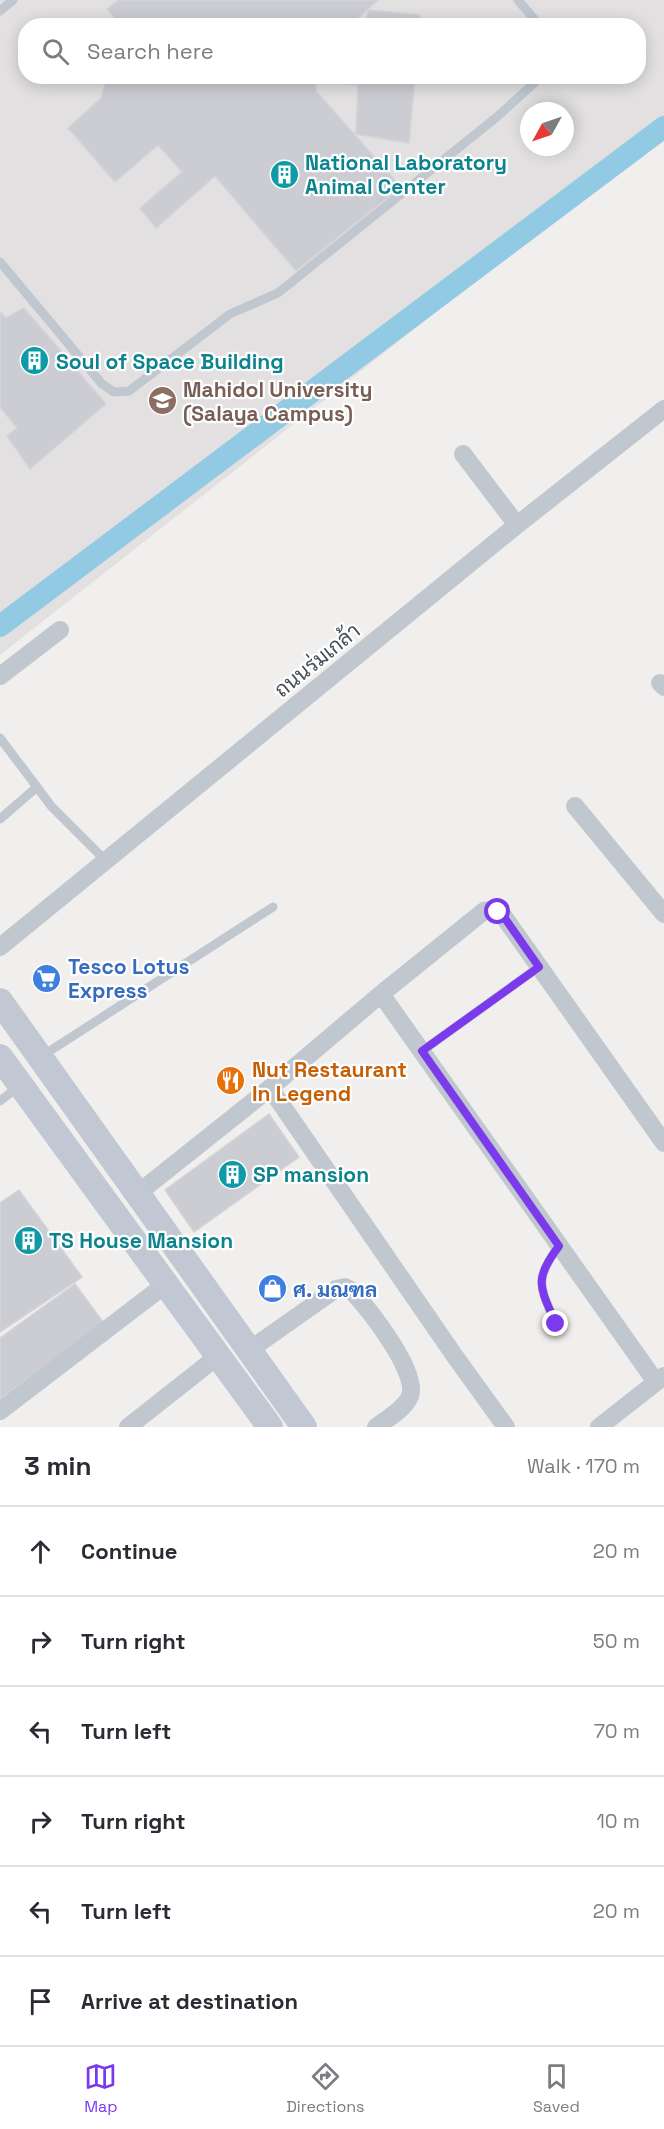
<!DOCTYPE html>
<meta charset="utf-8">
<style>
body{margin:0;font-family:"Space Grotesk",Sarabun,sans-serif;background:#f2f2f3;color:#2b2b33}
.compass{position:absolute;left:520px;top:102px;width:54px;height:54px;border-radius:50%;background:#fff;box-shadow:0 3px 15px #0003;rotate:230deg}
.stop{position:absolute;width:18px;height:18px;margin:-14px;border:4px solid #7c3aed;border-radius:50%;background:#fff}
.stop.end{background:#7c3aed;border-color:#fff;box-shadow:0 2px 6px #0008}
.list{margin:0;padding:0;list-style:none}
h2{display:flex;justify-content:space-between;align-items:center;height:78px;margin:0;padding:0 24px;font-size:26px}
h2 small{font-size:20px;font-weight:400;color:#7c7c81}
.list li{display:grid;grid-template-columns:39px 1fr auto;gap:18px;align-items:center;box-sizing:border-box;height:90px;padding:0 24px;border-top:2px solid #e1e1e2}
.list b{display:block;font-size:22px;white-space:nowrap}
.list em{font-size:20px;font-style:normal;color:#7c7c81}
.icon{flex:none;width:33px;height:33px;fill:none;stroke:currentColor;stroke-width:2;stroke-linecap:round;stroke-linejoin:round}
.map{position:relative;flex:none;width:664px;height:1427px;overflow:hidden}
.search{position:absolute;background:#fff;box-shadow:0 3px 15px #0003;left:18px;right:18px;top:18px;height:66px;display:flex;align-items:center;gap:15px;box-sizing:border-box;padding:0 21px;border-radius:24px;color:#7c7c81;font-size:22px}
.sheet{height:618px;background:#fff}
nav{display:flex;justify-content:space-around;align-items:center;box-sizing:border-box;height:84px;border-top:2px solid #e1e1e2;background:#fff;font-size:16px;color:#7c7c81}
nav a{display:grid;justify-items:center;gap:3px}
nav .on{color:#7c3aed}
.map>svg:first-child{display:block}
</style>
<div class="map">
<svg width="664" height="1427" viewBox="0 0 664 1427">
<rect width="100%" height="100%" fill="#f1efee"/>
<path fill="#e2e0e0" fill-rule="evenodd" d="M0 0H664V133L0 655ZM26 26H638V76H26ZM529 111H565V147H529Z"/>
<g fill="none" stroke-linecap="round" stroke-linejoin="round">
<path stroke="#92c9e3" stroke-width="22" d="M0 626 664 127"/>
</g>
<path fill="#cccdd3" stroke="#d3d4d9" stroke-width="1.5" d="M119 0H378L349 26H115L116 20 107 9Z
M368 10 420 15 419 26H366Z
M107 76H415L409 143 356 134 358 85 315 80 316 91 401 187 296 271 215 176 156 228 140 208 182 172 158 145 115 182 68 128 101 98Z
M24 308 106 404 30 469 7 436 17 428 0 407V312L6 318Z
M269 1114 299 1157 194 1232 165 1190Z
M19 1190 82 1277 0 1332V1203Z
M75 1284 104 1323 0 1399V1338Z"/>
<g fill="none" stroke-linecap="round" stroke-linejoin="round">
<path stroke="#c0c7cf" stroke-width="9" d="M518 0 540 26
M0 11 13 0
M0 262 102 384 114 392 129 391 230 314 278 293 498 116 542 76
M0 738 37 787
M0 819 37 787 51 806 106 861
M422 1051 539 967
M42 1056 273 907
M0 1101 19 1086
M556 1324C540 1287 533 1280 559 1246"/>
<path stroke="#c0c7cf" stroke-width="18" d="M463 454 517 525
M0 676 60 630
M660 683 664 687
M575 806 664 914
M0 947 517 525 664 409
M381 994 656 1382
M270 1088 454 1355 506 1427
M137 1194 270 1088 381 994 484 911 492 910 504 917 664 1143
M248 1351 336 1289 345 1287 351 1290C368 1308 419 1372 410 1396 405 1409 387 1419 376 1427
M0 1411 166 1284
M128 1427 218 1356
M599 1427 664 1376"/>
<path stroke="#c1c8d3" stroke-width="26" d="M0 1001 304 1427
M0 1057 270 1427"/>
</g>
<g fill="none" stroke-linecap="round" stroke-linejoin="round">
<path stroke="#7c3aed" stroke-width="8" d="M498 912 504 917 539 967 422 1051 559 1246C533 1280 540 1287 556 1324"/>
</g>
<defs>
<symbol id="building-disc" viewBox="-11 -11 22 22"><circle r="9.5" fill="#0f9aa8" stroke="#fff"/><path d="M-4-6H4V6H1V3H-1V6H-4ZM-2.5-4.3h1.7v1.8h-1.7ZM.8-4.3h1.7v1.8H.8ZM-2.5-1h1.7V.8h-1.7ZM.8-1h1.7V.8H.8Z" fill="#fff"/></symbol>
<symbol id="university-disc" viewBox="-11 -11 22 22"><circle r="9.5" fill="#8d6e63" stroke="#fff"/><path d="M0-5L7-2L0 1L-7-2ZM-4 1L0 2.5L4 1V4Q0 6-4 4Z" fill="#fff"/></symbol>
<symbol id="supermarket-disc" viewBox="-11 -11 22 22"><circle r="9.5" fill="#3f7fe0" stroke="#fff"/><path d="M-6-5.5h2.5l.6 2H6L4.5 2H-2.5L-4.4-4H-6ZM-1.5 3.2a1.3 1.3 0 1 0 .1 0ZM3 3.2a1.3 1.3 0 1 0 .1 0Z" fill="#fff"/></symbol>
<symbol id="restaurant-disc" viewBox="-11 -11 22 22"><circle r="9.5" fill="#e8710a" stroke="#fff"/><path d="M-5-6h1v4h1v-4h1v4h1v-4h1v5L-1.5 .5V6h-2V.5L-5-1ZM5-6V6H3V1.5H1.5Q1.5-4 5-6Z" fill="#fff"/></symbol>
<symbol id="shop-disc" viewBox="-11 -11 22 22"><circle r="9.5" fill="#3f7fe0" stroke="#fff"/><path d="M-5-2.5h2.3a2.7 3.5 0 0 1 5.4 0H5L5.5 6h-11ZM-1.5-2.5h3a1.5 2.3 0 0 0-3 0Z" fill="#fff"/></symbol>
</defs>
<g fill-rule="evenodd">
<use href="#building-disc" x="268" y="158" width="33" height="33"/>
<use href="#building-disc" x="18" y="344" width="33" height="33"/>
<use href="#university-disc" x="146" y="384" width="33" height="33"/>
<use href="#supermarket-disc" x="30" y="962" width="33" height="33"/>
<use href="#restaurant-disc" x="214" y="1064" width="33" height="33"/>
<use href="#building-disc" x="216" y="1158" width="33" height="33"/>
<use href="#building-disc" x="12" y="1224" width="33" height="33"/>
<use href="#shop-disc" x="256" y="1272" width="33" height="33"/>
</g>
<g text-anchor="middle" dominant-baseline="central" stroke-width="4.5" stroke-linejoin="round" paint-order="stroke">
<g font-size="21" font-weight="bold" fill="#0d838f" stroke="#fff" text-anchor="start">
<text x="305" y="162">National Laboratory<tspan x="305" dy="24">Animal Center</tspan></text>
<text x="56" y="361">Soul of Space Building</text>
<text x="253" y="1174">SP mansion</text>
<text x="49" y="1240">TS House Mansion</text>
</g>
<g font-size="21" font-weight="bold" fill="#785e54" stroke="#fff" text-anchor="start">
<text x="183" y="389">Mahidol University<tspan x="183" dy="24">(Salaya Campus)</tspan></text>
</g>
<g font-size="21" fill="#48505a" stroke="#fff">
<text transform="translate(317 660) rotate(-39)">ถนนร่มเกล้า</text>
</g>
<g font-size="21" font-weight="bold" fill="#366cbe" stroke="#fff" text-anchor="start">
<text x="68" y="966">Tesco Lotus<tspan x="68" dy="24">Express</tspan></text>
<text x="293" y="1289">ศ. มณฑล</text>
</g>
<g font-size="21" font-weight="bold" fill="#c56008" stroke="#fff" text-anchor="start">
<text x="252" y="1069">Nut Restaurant<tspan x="252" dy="24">In Legend</tspan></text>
</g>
</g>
</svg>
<svg class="compass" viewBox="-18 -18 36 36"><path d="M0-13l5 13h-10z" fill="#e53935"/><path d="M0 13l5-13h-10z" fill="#7c7c81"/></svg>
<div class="stop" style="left:498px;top:912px"></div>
<div class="stop end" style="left:556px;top:1324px"></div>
<div class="search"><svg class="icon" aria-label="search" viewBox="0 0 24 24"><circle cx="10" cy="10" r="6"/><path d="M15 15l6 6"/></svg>Search here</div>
</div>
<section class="sheet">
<h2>3 min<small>Walk · 170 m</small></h2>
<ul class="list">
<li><svg class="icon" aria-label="ahead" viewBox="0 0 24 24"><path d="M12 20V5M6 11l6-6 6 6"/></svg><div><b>Continue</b></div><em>20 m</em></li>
<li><svg class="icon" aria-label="right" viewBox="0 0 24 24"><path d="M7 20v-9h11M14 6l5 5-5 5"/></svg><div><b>Turn right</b></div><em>50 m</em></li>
<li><svg class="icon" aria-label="left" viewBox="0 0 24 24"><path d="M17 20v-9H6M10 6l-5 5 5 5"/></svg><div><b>Turn left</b></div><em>70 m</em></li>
<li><svg class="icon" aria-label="right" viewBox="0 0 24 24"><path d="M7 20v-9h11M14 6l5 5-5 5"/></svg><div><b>Turn right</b></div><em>10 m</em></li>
<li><svg class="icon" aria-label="left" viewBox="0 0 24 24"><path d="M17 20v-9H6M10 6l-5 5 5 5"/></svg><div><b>Turn left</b></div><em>20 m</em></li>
<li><svg class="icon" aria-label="arrive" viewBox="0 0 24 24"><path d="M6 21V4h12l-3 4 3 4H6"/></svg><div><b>Arrive at destination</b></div></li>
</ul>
</section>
<nav>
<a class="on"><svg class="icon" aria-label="map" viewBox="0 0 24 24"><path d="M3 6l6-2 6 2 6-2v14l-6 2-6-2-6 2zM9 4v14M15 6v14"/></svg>Map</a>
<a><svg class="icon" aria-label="directions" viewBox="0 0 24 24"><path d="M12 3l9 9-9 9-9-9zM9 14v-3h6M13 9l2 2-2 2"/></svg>Directions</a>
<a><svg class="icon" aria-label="saved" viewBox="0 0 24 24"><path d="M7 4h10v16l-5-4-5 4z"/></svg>Saved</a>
</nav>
